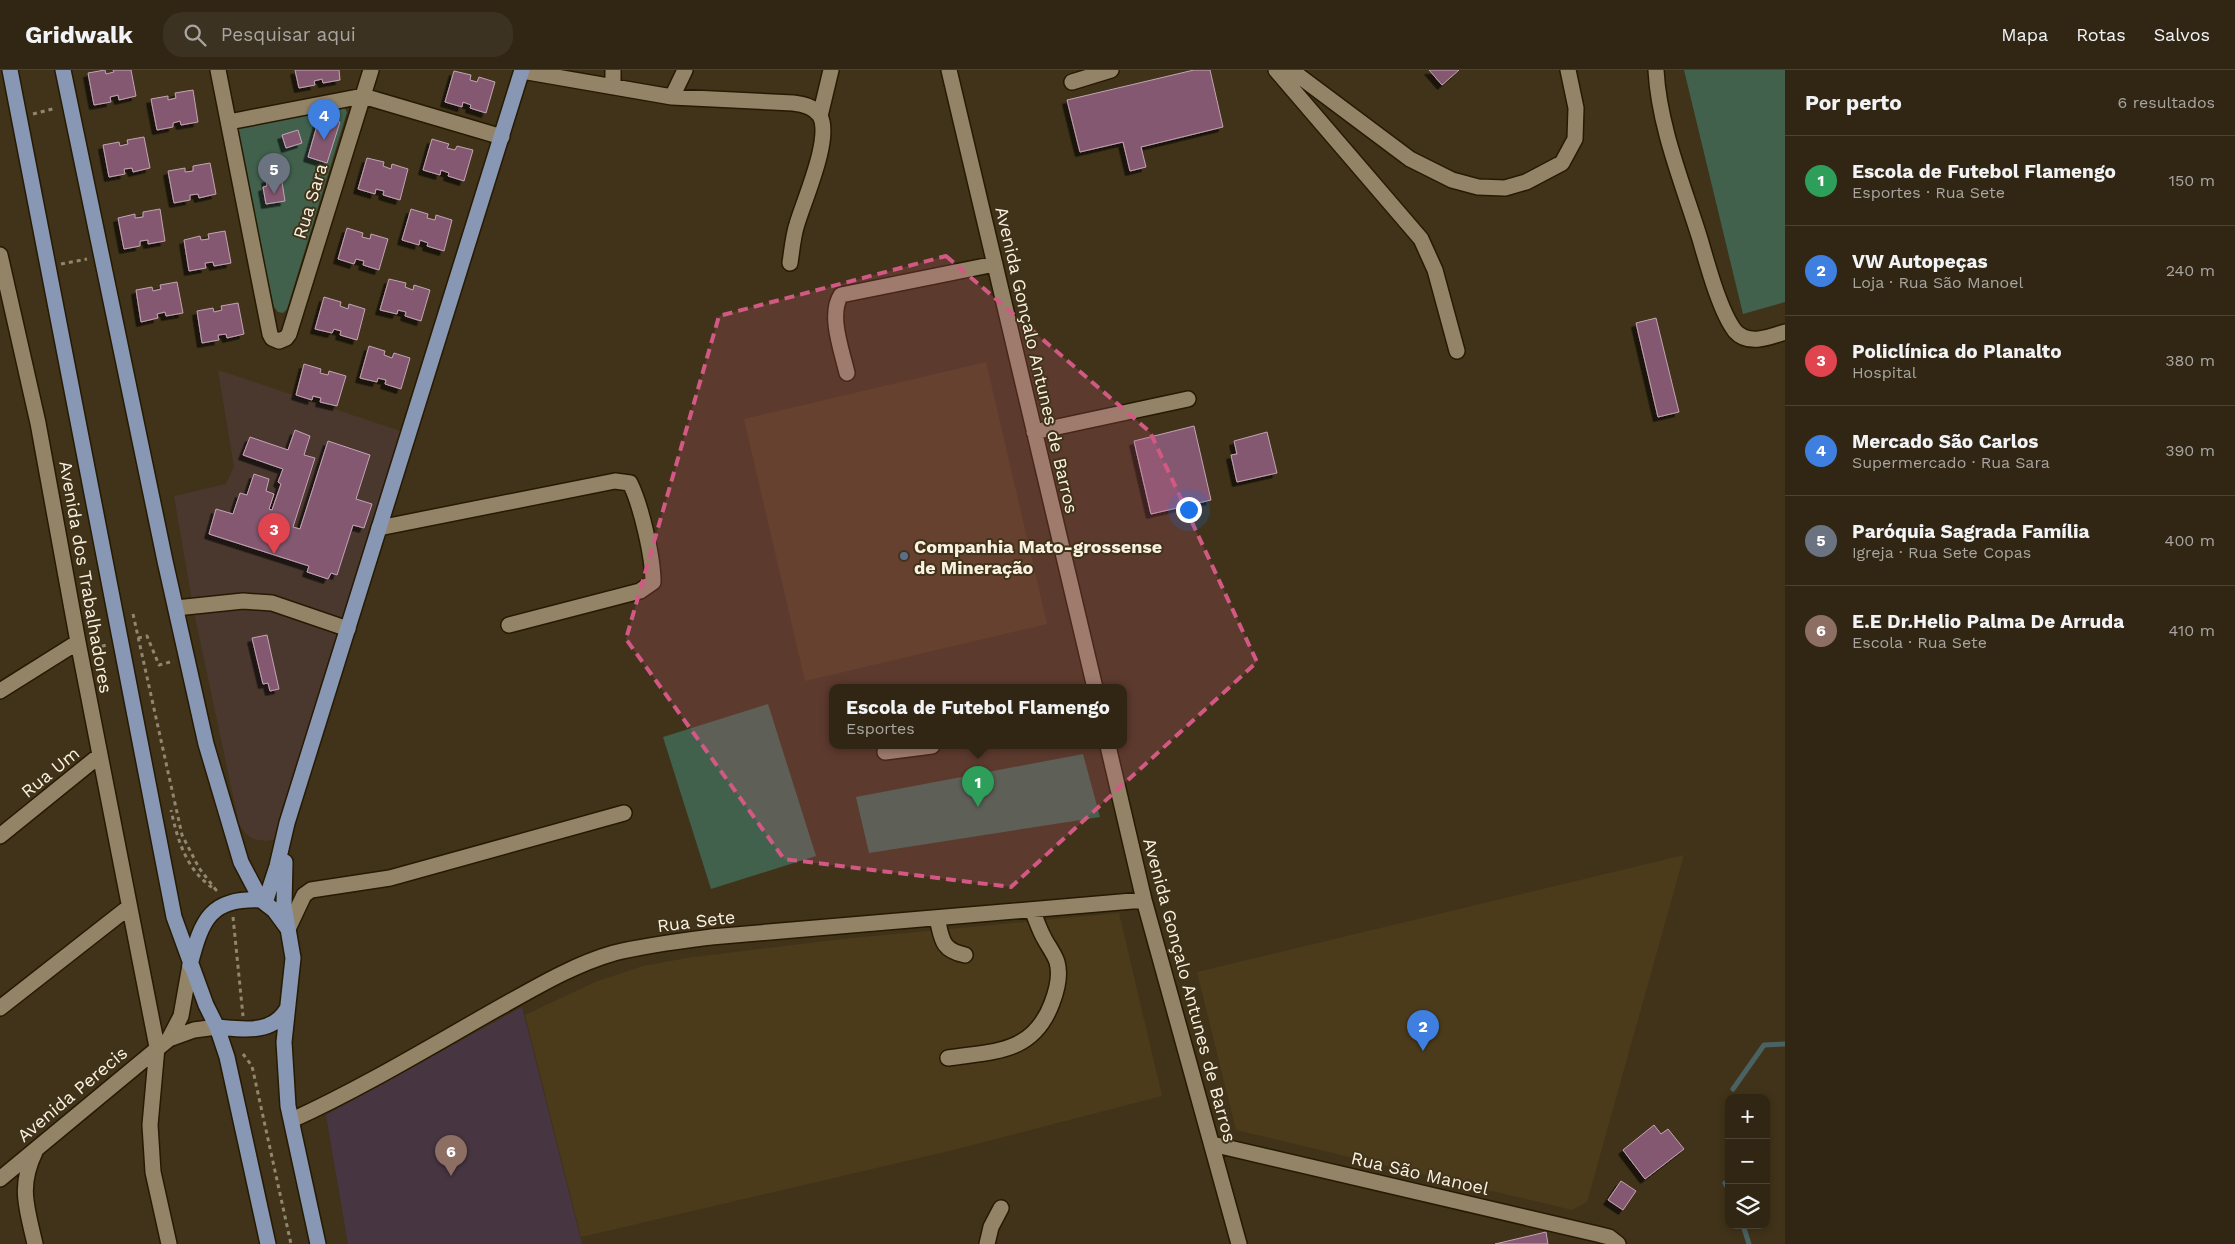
<!DOCTYPE html>
<html lang="pt">
<meta charset="utf-8">
<style>
body{margin:0;font-family:"Work Sans",sans-serif;background:#3c3221;color:#f1f3f6}
.controls{position:absolute;right:15px;bottom:15px;display:grid;overflow:hidden;border-radius:10px;box-shadow:0 2px 8px #0003}
.controls button{width:45px;height:45px;display:grid;place-items:center;padding:0;border:0;border-bottom:1px solid #4b4333;background:#302613;color:#f1f3f6;font:25px sans-serif}
.you{position:absolute;left:1188px;top:439px;width:18px;height:18px;margin:-12px;border:4px solid #fff;border-radius:50%;background:#1a73e8;box-shadow:0 0 0 8px #1a73e833}
.badge{display:grid;place-items:center;width:32px;height:32px;border-radius:50%;background:#52cdcf;color:#fff;font-size:16px;font-weight:700}
.pin{position:absolute;translate:-50% -41px;filter:drop-shadow(0 1px 2px #0008)}
.pin::after{content:'';position:absolute;top:26px;width:18px;height:15px;background:inherit;clip-path:polygon(0 0,100% 0,50% 100%)}
.popup{position:absolute;left:829px;top:614px;width:298px;height:65px;box-sizing:border-box;display:grid;place-content:center;border-radius:10px;background:#302613;filter:drop-shadow(0 1px 4px #0005);font-size:16px;white-space:nowrap;color:#a8a5a0}
.popup b{font-size:19px;color:#f1f3f6}
.popup::after{content:'';position:absolute;left:50%;top:100%;margin-left:-10px;border:10px solid transparent;border-top-color:#302613}
.list{margin:0;padding:0;list-style:none}
h2{display:flex;justify-content:space-between;align-items:center;height:65px;margin:0;padding:0 20px;font-size:21px}
h2 small{font-size:16px;font-weight:400;color:#a8a5a0}
.list li{display:grid;grid-template-columns:32px 1fr auto;gap:15px;align-items:center;box-sizing:border-box;height:90px;padding:0 20px;border-top:1px solid #4b4333}
.list b{display:block;font-size:19px;white-space:nowrap}
.list p{margin:0;font-size:16px;white-space:nowrap;color:#a8a5a0}
.list em{font-size:16px;font-style:normal;color:#a8a5a0}
.icon{flex:none;width:28px;height:28px;fill:none;stroke:currentColor;stroke-width:2;stroke-linecap:round;stroke-linejoin:round}
.map{position:relative;flex:none;width:1785px;height:1174px;overflow:hidden}
header{display:flex;align-items:center;gap:30px;box-sizing:border-box;height:70px;padding:0 25px;background:#302613;border-bottom:1px solid #4b4333}
header strong{font-size:24px}
nav{display:flex;gap:28px;margin-inline-start:auto;font-size:18px}
.search{width:350px;height:45px;background:#3c3221;display:flex;align-items:center;gap:12px;box-sizing:border-box;padding:0 18px;border-radius:20px;color:#a8a5a0;font-size:19px}
main{display:flex}
aside{flex:1;background:#302613}
.map>svg:first-child{display:block}
</style>
<header>
<strong>Gridwalk</strong>
<div class="search"><svg class="icon" aria-label="search" viewBox="0 0 24 24"><circle cx="10" cy="10" r="6"/><path d="M15 15l6 6"/></svg>Pesquisar aqui</div>
<nav><a>Mapa</a><a>Rotas</a><a>Salvos</a></nav>
</header>
<main>
<div class="map">
<svg width="1785" height="1174" viewBox="0 0 1785 1174">
<defs>
<filter id="shadow"><feDropShadow dx="-4.5" dy="4.5" stdDeviation="0" flood-color="#0009"/></filter>
</defs>
<rect width="100%" height="100%" fill="#403319"/>
<path fill="#4c3b1b" d="M986 292 1047 554 805 611 744 349Z
M1684 785 1587 1132 1572 1140 1236 1060 1197 902Z
M1119 843 1162 1026 949 1081 581 1167 525 945 595 912 643 896 687 888 842 869Z"/>
<path fill="#473642" d="M522 937 582 1174H348L326 1045Z"/>
<path fill="#4a382f" d="M218 300 403 362 276 769 267 771 253 769 246 764 239 754 194 542 174 426 226 414 234 397Z"/>
<path fill="#41614d" d="M1684 0H1785V232L1743 244Z
M329 36 344 37 347 42 287 239 283 243 278 242 274 237 234 59Z
M768 634 816 786 711 819 663 667Z
M1083 684 1100 747 869 783 856 727Z"/>
<g fill="none" stroke-linecap="round" stroke-linejoin="round">
<path stroke="#4b6262" stroke-width="5" d="M1733 1019 1764 975 1785 974
M1725 1113 1729 1120
M1743 1155 1749 1174"/>
</g>
<path fill="#845871" stroke="#c3a4b5" filter="url(#shadow)" d="M105 0 106 4 114 2 113 0H131L136 26 119 30 118 25 110 27 111 32 94 35 88 3Z
M295 0H339L340 10 323 13 322 9 314 11 315 15 299 18Z
M1194 0H1210L1223 57 1141 77 1146 97 1130 101 1123 72 1080 82 1067 30Z
M1429 0H1459L1442 15Z
M454 1 471 5 470 10 477 12 479 7 495 12 486 43 470 38 471 35 463 32 462 37 445 32Z
M193 20 198 52 181 55 180 51 173 53V57L157 60 151 29 168 26V30L176 28 175 23Z
M325 41 339 45 337 51 340 52 327 93 308 87 320 45 323 46Z
M298 60 302 73 286 78 282 65Z
M144 67 150 98 133 102 132 98 124 99 125 104 109 107 103 75 119 72 120 76 128 74 127 70Z
M432 69 449 74 447 78 455 80 457 76 473 80 464 111 448 106 449 103 441 100 440 105 423 100Z
M367 88 384 92 383 96 391 99 392 94 408 99 400 130 383 125 384 121 376 119 375 124 358 119Z
M210 93 216 124 199 128 198 124 190 125V130L174 133 168 101 185 98V102L193 101V96Z
M278 106 279 113 282 112 285 131 266 134 263 117 267 116 266 109Z
M160 139 165 171 148 174V170L140 171V176L124 179 118 148 135 144V148L143 147V142Z
M411 139 428 144 427 148 435 150 436 145 452 150 444 181 427 176 428 173 420 170 419 175 402 170Z
M347 158 363 163 362 167 370 169 371 164 388 169 379 200 363 195 364 191 356 189 354 194 338 189Z
M225 161 231 193 214 196 213 192 205 193 206 198 189 201 184 170 200 166 201 170 209 169 208 164Z
M389 209 406 213 405 217 413 220 414 215 430 220 421 251 405 246 406 242 398 240 397 244 380 240Z
M177 212 183 243 166 246 165 242 157 244 158 248 141 252 136 220 152 217 153 221 161 219 160 215Z
M324 227 341 232 340 236 348 239 349 234 365 239 357 270 340 265 341 261 334 259 332 263 315 259Z
M238 233 244 264 227 268 226 264 218 265 219 270 202 273 197 241 213 238 214 242 222 240 221 236Z
M1656 248 1679 342 1658 347 1636 253Z
M369 276 385 281 384 285 392 288 394 283 410 288 401 319 385 314 386 310 378 308 377 312 360 308Z
M304 294 321 299 320 303 328 305 329 301 346 306 337 336 320 332 321 328 313 326 312 330 296 325Z
M1194 356 1211 430 1151 444 1134 371Z
M295 360 310 366 304 385 315 388 293 457 300 459 328 371 370 385 356 429 372 434 364 458 353 455 337 505 331 503 328 509 307 502 309 496 209 464 216 439 233 444 240 423 247 425 254 404 269 409 266 421 274 424 269 439 272 440 281 414 278 412 283 399 243 385 250 367 288 380Z
M1267 362 1277 403 1237 412 1231 385 1237 384 1234 371Z
M267 565 279 619 270 621 268 613 263 614 252 568Z
M1654 1055 1661 1064 1668 1059 1684 1079 1645 1109 1623 1080Z
M1621 1111 1636 1121 1623 1140 1608 1130Z
M1546 1162 1548 1174H1495Z"/>
<g fill="none" stroke-linecap="round" stroke-linejoin="round">
<defs>
<path id="minor" d="M218 0 270 264 272 268 279 271 286 268 289 264 371 0
M949 0 1095 618
M1276 0 1421 169 1435 200 1457 281
M1291 0 1410 89 1452 110 1478 117 1505 118 1526 112 1562 93 1575 69 1576 38 1568 0
M1656 0C1659 57 1683 114 1700 169 1707 193 1720 242 1735 261 1748 276 1770 267 1785 262
M522 1 672 27 793 33C802 34 814 36 820 46 832 68 804 130 797 154 793 166 792 180 790 193
M1072 12 1111 0
M613 17V0
M672 27 685 0
M820 46 831 0
M229 52 363 26 502 67
M0 185 38 353 78 572 157 977 150 1055 153 1102 169 1174
M847 303C842 281 828 245 841 225L995 194
M1034 362 1188 329
M379 458 615 411 630 413C641 435 653 487 653 512L640 521 509 555
M176 538 243 531 272 533 348 559
M0 621 78 572
M1108 676 1144 830 1239 1174
M885 682 932 676
M0 766 100 685
M937 848C942 869 941 880 965 885
M288 859 304 825 311 820 390 808 624 743
M0 938 129 837
M169 969 181 946 190 895
M948 988C994 981 1033 984 1052 933 1057 920 1061 906 1057 892 1054 883 1048 876 1044 868 1039 859 1036 849 1032 840
M292 1050C362 1018 428 978 495 940 533 919 572 895 614 883 646 875 679 871 711 867L1144 830
M1212 1074 1597 1164 1609 1167 1618 1174
M35 1082C18 1117 27 1138 35 1174
M0 1109 169 969 194 960 217 957
M987 1174 991 1157 1001 1138"/>
<path id="major" d="M10 0 174 847 206 935 217 957 227 987 268 1174
M63 0 165 491 206 674 241 792 261 830 274 840 288 859
M285 792 284 835 293 888 284 972 288 1036 318 1174
M265 833 277 796 287 753 522 0
M190 895C202 849 210 828 261 830
M217 957C242 959 272 965 287 939"/>
</defs>
<use href="#minor" stroke="#261a02" stroke-width="18"/>
<use href="#major" stroke="#261a02" stroke-width="18"/>
<path stroke="#918671" stroke-width="3" stroke-dasharray="4 4" stroke-linecap="butt" d="M33 44 56 38
M61 194 87 189
M133 544 182 765 199 798 216 820C187 802 178 772 171 740
M138 568 147 566 159 595 174 591
M94 578 107 575
M233 847 243 946
M243 984 252 996 291 1174"/>
<use href="#minor" stroke="#938468" stroke-width="15"/>
<use href="#major" stroke="#8897b4" stroke-width="15"/>
</g>
<path fill="#d25984" fill-opacity="0.2" stroke="#d25984" stroke-width="4" stroke-dasharray="10 6" stroke-linejoin="round" d="M946 186 1150 362 1257 592 1011 817 784 789 626 569 719 246Z"/>
<circle fill="#5c6f8a" stroke="#403319" stroke-width="2" cx="904" cy="486" r="5"/>
<g text-anchor="middle" dominant-baseline="central" stroke-width="4" stroke-linejoin="round" paint-order="stroke">
<g font-size="18" fill="#f9f1e2" stroke="#403319">
<text transform="translate(310 131) rotate(-73)">Rua Sara</text>
<text transform="translate(1037 290) rotate(77)">Avenida Gonçalo Antunes de Barros</text>
<text transform="translate(86 507) rotate(80)">Avenida dos Trabalhadores</text>
<text transform="translate(50 702) rotate(-39)">Rua Um</text>
<text transform="translate(696 851) rotate(-7)">Rua Sete</text>
<text transform="translate(1190 920) rotate(75)">Avenida Gonçalo Antunes de Barros</text>
<text transform="translate(72 1024) rotate(-40)">Avenida Perecis</text>
<text transform="translate(1420 1103) rotate(13)">Rua São Manoel</text>
</g>
<g font-size="18" font-weight="bold" fill="#f9f1e2" stroke="#403319" text-anchor="start">
<text x="914" y="476">Companhia Mato-grossense<tspan x="914" dy="21">de Mineração</tspan></text>
</g>
</g>
</svg>
<div class="controls">
<button>+</button>
<button>−</button>
<button><svg class="icon" aria-label="layers" viewBox="0 0 24 24"><path d="M12 4l9 5-9 5-9-5zM3 14l9 5 9-5"/></svg></button>
</div>
<div class="you"></div>
<div class="pin badge" style="left:978px;top:737px;background:#2e9e5b">1</div>
<div class="popup"><b>Escola de Futebol Flamengo</b>Esportes</div>
<div class="pin badge" style="left:1423px;top:981px;background:#3f7fe0">2</div>
<div class="pin badge" style="left:274px;top:484px;background:#e0444e">3</div>
<div class="pin badge" style="left:324px;top:70px;background:#3f7fe0">4</div>
<div class="pin badge" style="left:274px;top:124px;background:#6b7280">5</div>
<div class="pin badge" style="left:451px;top:1106px;background:#8d6e63">6</div>
</div>
<aside>
<h2>Por perto<small>6 resultados</small></h2>
<ul class="list">
<li><span class="badge" style="background:#2e9e5b">1</span><div><b>Escola de Futebol Flamengo</b><p>Esportes · Rua Sete</p></div><em>150 m</em></li>
<li><span class="badge" style="background:#3f7fe0">2</span><div><b>VW Autopeças</b><p>Loja · Rua São Manoel</p></div><em>240 m</em></li>
<li><span class="badge" style="background:#e0444e">3</span><div><b>Policlínica do Planalto</b><p>Hospital</p></div><em>380 m</em></li>
<li><span class="badge" style="background:#3f7fe0">4</span><div><b>Mercado São Carlos</b><p>Supermercado · Rua Sara</p></div><em>390 m</em></li>
<li><span class="badge" style="background:#6b7280">5</span><div><b>Paróquia Sagrada Família</b><p>Igreja · Rua Sete Copas</p></div><em>400 m</em></li>
<li><span class="badge" style="background:#8d6e63">6</span><div><b>E.E Dr.Helio Palma De Arruda</b><p>Escola · Rua Sete</p></div><em>410 m</em></li>
</ul>
</aside>
</main>
